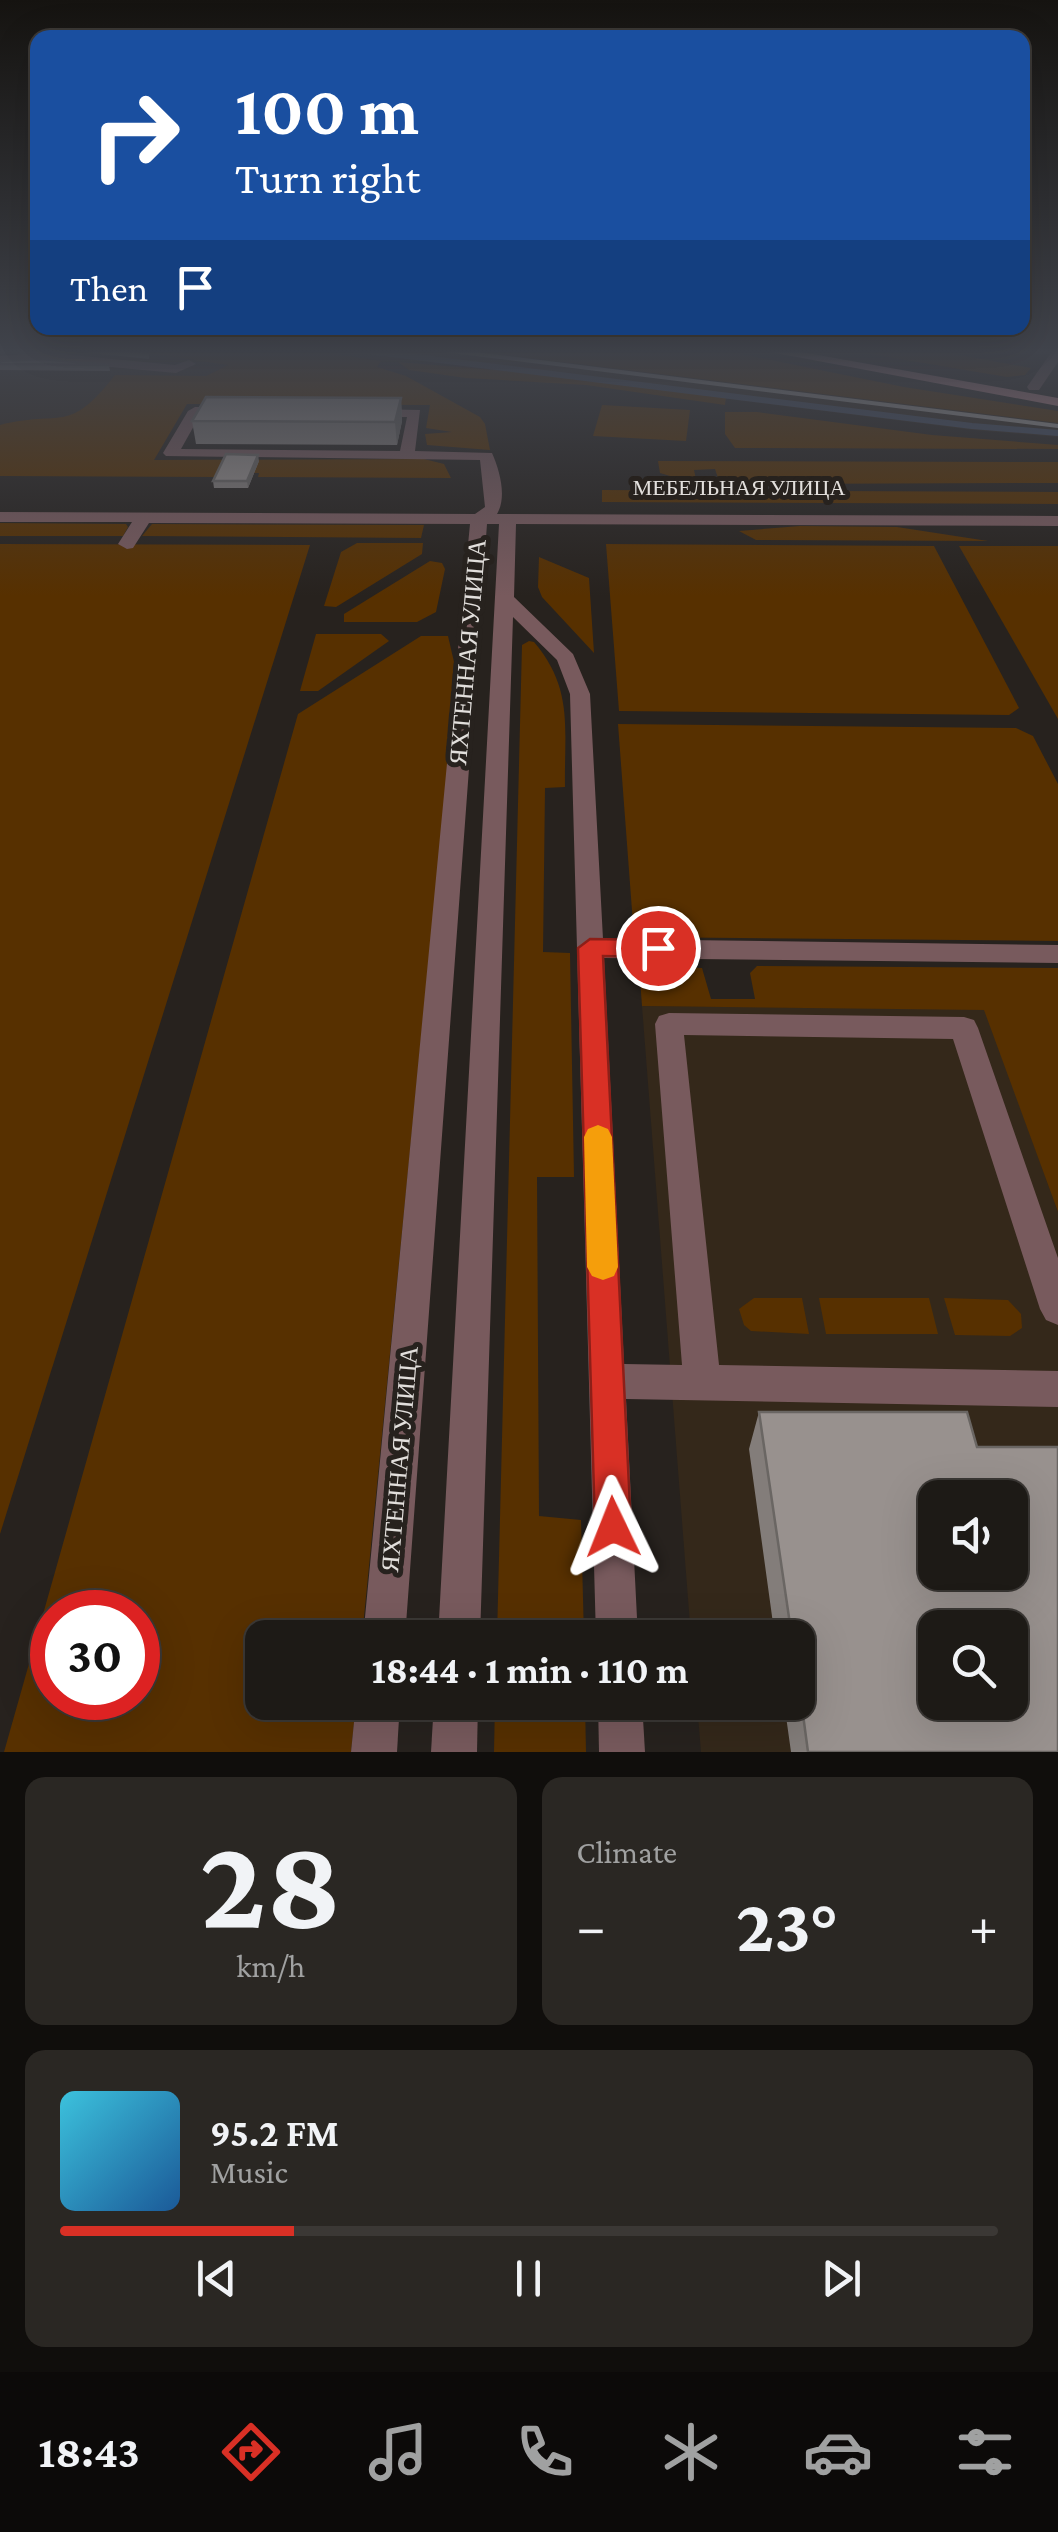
<!DOCTYPE html>
<html lang="en">
<head>
<meta charset="utf-8">
<style>
	:root { --surface:#1d1a16; --page:#2a2723; --text:#f1f3f6; --muted:#a0a1a1; --line:#3b3835; --accent:#d93025 }
	body { margin:0; font-family:"Crimson Pro",serif; background:var(--page); color:var(--text); height:100vh; display:flex; flex-direction:column; font-size:38px; white-space:nowrap }
	* { box-sizing:border-box; margin:0 }
	p { font-size:32px; color:var(--muted) }
	.icon { flex:none; width:55px; height:55px; fill:none; stroke:currentColor; stroke-width:2; stroke-linecap:round; stroke-linejoin:round }
	.map { position:relative; height:1752px; overflow:hidden }
	.drawer { display:flex; flex-direction:column; gap:25px; padding:25px; background:#100e0c; flex:1 }
	.drawer>* { flex:none }
	.banner { position:absolute; left:30px; top:30px; width:1000px; height:305px; border-radius:20px; box-shadow:0 10px 40px #0002,0 0 0 2px var(--line); background:#1a4fa0; color:#fff; overflow:hidden }
	.tools { position:absolute; left:918px; top:1480px; display:grid; gap:20px }
	.tools a { display:grid; place-items:center; width:110px; height:110px; border-radius:20px; background:var(--surface); box-shadow:0 10px 40px #0002,0 0 0 2px var(--line); font-size:50px }
	.speed { position:absolute; left:30px; top:1590px; display:flex; gap:20px; font-size:50px; font-weight:700; text-align:center }
	.speed>* { display:grid; place-content:center; width:130px; height:130px; border-radius:50%; background:var(--surface); box-shadow:0 10px 40px #0002,0 0 0 2px var(--line); line-height:1 }
	.speed .limit { border:15px solid #d22; background:#fff; color:#111 }
	.pin { position:absolute; display:grid; place-items:center; width:85px; height:85px; color:#fff; margin:-42px; border:5px solid #fff; border-radius:50%; box-shadow:0 2px 10px #0007 }
	.me { position:absolute; width:110px; margin:-55px; rotate:358deg; stroke-linejoin:round; filter:drop-shadow(0 0 8px #0008) }
	.turn { display:flex; align-items:center; gap:35px; height:210px; padding:0 40px; font-size:45px }
	.turn .icon { width:130px; height:130px; stroke-width:2.5 }
	.turn b { display:block; font-size:70px; line-height:85px }
	.then { display:flex; align-items:center; height:95px; padding:0 40px; background:#0003; gap:20px; font-size:38px }
	.big { font-size:75px; font-weight:700; line-height:1.1 }
	.drawer .widget { flex:1; display:flex; flex-direction:column; justify-content:center; gap:15px; min-width:0; padding:0 35px; border-radius:20px; background:var(--page) }
	.drawer .dial { align-items:center; gap:0 }
	.dial b { font-size:130px; line-height:1 }
	.song { display:flex; align-items:center; gap:30px }
	.cover { width:120px; height:120px; border-radius:15px; background:linear-gradient(135deg,hsl(190 70% 55%),hsl(210 70% 35%)) }
	.played { height:10px; border-radius:5px; background:linear-gradient(90deg,var(--accent) 25%,var(--line) 25%) }
	.keys { display:flex; justify-content:space-around; direction:ltr }
	.heat { display:flex; justify-content:space-between; align-items:center; font-size:55px; direction:ltr }
	.drawer .tiles { flex:1; display:grid; gap:25px; grid-template-columns:1fr 1fr }
	.widget:last-child { grid-column:span 2 }
	.trip { position:absolute; left:245px; top:1620px; width:570px; height:100px; border-radius:20px; background:var(--surface); box-shadow:0 10px 40px #0002,0 0 0 2px var(--line); font-weight:700; line-height:100px; text-align:center }
	.dock { display:flex; height:160px; justify-content:space-around; align-items:center; background:#0c0a09; color:var(--muted) }
	.dock .icon { width:70px; height:70px }
	.dock .on { color:var(--accent) }
	.dock b { font-size:45px; color:var(--text) }
	.map>svg:first-child { display:block }
	.commercial { fill:#34281a; fill-rule:evenodd }
	.built { fill:#342b22 }
	.green { fill:#573000; fill-rule:evenodd }
	.lines { fill:none; stroke-linecap:round; stroke-linejoin:round }
	.stream { stroke:#444e64; stroke-width:6 }
	.minor { fill:#785a5d; fill-rule:evenodd }
	.major { fill:#cd8f96; fill-rule:evenodd }
	.rail { stroke:#a9a5a2; stroke-width:4 }
	.wall { fill:#837d7a }
	.shaded-wall { fill:#6a6663 }
	.building { fill:#98918e; stroke:#6a6663; stroke-width:2.5; fill-rule:evenodd }
	.route { fill:#d93025; stroke:#8d1f18; stroke-width:2.5 }
	.slow { fill:#f59e0b }
	.labels { text-anchor:middle; stroke-width:10; stroke-linejoin:round; paint-order:stroke }
	.far-street-label { font-size:22px; fill:#e2dfdc; stroke:#27221e }
	.street-label { font-size:25px; fill:#e2dfdc; stroke:#27221e }
</style>
</head>
<body>
<div class="map">
<svg width="1058" height="1752" viewBox="0 0 1058 1752">
	<rect width="100%" height="100%" fill="#27221e"/>
	<path class="commercial" d="M642,1006L985,1009L1058,1212V1752H701L697,1703L798,1702V1638L691,1637ZM935,1498H1010V1572H935ZM935,1628H1010V1702H935Z"/>
	<g class="built">
		<polygon points="0,350 127,350 230,364 206,376 115,376 97,398 72,418 0,425"/>
		<polygon points="309,350 465,350 1058,423 1058,437 973,430 429,361 381,361"/>
	</g>
	<g class="green">
		<path d="M127,350H309L381,361L377,367L406,376L480,417L485,424L490,450L427,445L425,434L452,432L426,428L430,405L187,404L154,460L424,459L444,464L451,478L258,477L259,473H218L216,477L0,476V425C63,409 67,436 115,375L206,376L228,365Z"/>
		<polygon points="465,350 721,350 904,387 1058,411 1058,423"/>
		<polygon points="846,350 932,350 1031,368 1025,375 1007,377"/>
		<polygon points="398,362 543,374 726,397 725,405 586,385 466,378 409,370"/>
		<polygon points="602,405 690,410 686,441 593,436"/>
		<polygon points="725,412 757,412 932,435 1058,445 1058,449 735,448 725,434"/>
		<polygon points="658,461 1058,462 1058,483 720,484 715,469 694,470 697,484 660,473"/>
		<polygon points="602,490 1058,492 1058,504 602,502"/>
		<polygon points="0,523 126,524 128,527 123,536 0,536"/>
		<polygon points="152,524 424,525 421,538 142,536"/>
		<polygon points="800,526 897,527 988,541 756,540 739,531"/>
		<polygon points="357,543 423,543 422,554 336,607 324,606 341,552"/>
		<polygon points="0,544 310,545 0,1534"/>
		<polygon points="606,544 934,546 1019,708 1009,715 619,711"/>
		<polygon points="959,546 1058,546 1058,719"/>
		<polygon points="539,557 589,578 594,653 542,597 538,587"/>
		<polygon points="430,561 442,563 445,569 436,612 417,622 344,622 344,614"/>
		<polygon points="316,634 381,634 389,641 318,691 300,691"/>
		<path d="M421,636H448L457,675L362,1637L262,1638V1702L356,1703L351,1752H4L298,714ZM52,1612H138V1698H52Z"/>
		<path d="M529,641L534,642C574,689 564,729 565,787L545,788L543,952L570,953L574,1177H537L539,1516L581,1520L584,1637H497L522,645Z"/>
		<polygon points="618,724 1016,728 1033,736 1058,784 1058,941 634,937"/>
		<polygon points="639,965 702,968 711,999 755,999 750,973 757,966 1058,968 1058,1212 984,1010 642,1006"/>
		<polygon points="754,1298 802,1298 809,1334 751,1331 744,1325 739,1309"/>
		<polygon points="819,1298 929,1298 938,1334 826,1334"/>
		<polygon points="944,1298 1008,1300 1021,1314 1022,1328 1010,1336 955,1335"/>
		<polygon points="495,1703 585,1703 586,1752 494,1752"/>
	</g>
	<g class="lines">
		<polyline class="stream" points="359,350 972,426 1058,433"/>
		<g class="minor">
			<polygon points="20,350 175,365 189,360 196,364 176,373 44,361 0,364 0,356 26,354"/>
			<polygon points="1053,350 1058,350 1058,362 1039,390 1029,390 1027,387"/>
			<path d="M195,407H231L238,411L231,415H200L181,449L400,451L407,417H371L364,413L371,409L420,410L415,451L492,453C500,471 507,497 497,514L1058,516V526L516,524L514,597L573,654L590,694L603,939L1058,945V963L604,958L624,1364L682,1365L655,1024L659,1016L669,1013L964,1017L974,1020L978,1028L1058,1258V1325L1046,1320L1040,1309L953,1039L684,1035L719,1365L1058,1371V1407L626,1399L638,1638H596L570,694L557,660L513,617L480,1638H438L499,524H487L405,1638H363L470,524L149,523L133,548L127,549L118,544L132,522H0V512L475,514L485,507L480,460L166,456L163,453L188,411Z"/>
			<polygon points="356,1702 400,1702 397,1752 351,1752"/>
			<polygon points="434,1702 478,1702 477,1752 431,1752"/>
			<polygon points="598,1702 642,1702 645,1752 599,1752"/>
		</g>
		<polygon class="major" points="760,350 790,350 1058,398 1058,406"/>
		<polyline class="rail" points="443,350 1058,426"/>
	</g>
	<g class="wall">
		<polygon points="63,350 148,350 149,354 149,359"/>
		<polygon points="0,361 109,365 110,371 0,370"/>
		<polygon points="401,398 402,421 397,445 196,444 192,421"/>
		<polygon points="259,461 248,488 214,488 213,481"/>
		<polygon points="759,1412 1058,1752 791,1752 784,1702 798,1702 798,1638 775,1638 749,1449"/>
	</g>
	<g class="shaded-wall">
		<polygon points="401,398 402,421 397,445 395,422"/>
		<polygon points="258,455 259,461 248,488 247,481"/>
	</g>
	<g class="building">
		<polygon points="121,350 148,350 148,353"/>
		<polygon points="42,359 109,365 0,364 0,361"/>
		<polygon points="206,397 401,398 395,422 192,421"/>
		<polygon points="226,454 258,455 247,481 213,481"/>
		<path d="M759,1412H967L977,1447H1058V1752H808L798,1677V1638H792ZM935,1498H1010V1572H935ZM935,1628H1010V1702H935Z"/>
	</g>
	<linearGradient id="sky" x2="0" y2="1"><stop stop-color="#151310"/><stop offset="0.59" stop-color="#41444c"/><stop offset="1" stop-color="#41444c" stop-opacity="0"/></linearGradient>
	<rect width="1058" height="596" fill="url(#sky)"/>
	<polygon class="route" points="590,939 658,940 670,948 658,957 603,956 631,1527 626,1540 613,1546 600,1540 595,1527 578,948"/>
	<polygon class="slow" points="598,1125 608,1129 612,1137 618,1267 614,1276 603,1280 592,1276 587,1267 584,1137 588,1129"/>
	<g class="labels">
		<g class="far-street-label">
			<text x="739" y="495">МЕБЕЛЬНАЯ УЛИЦА</text>
		</g>
		<g class="street-label">
			<text transform="translate(467 652) rotate(-85)" y="9">ЯХТЕННАЯ УЛИЦА</text>
			<text transform="translate(399 1459) rotate(-85)" y="9">ЯХТЕННАЯ УЛИЦА</text>
		</g>
	</g>
</svg>
<div class="tools">
<a><svg class="icon" aria-label="sound" viewBox="0 0 24 24"><path d="M4 9h4l5-4v14l-5-4H4zM17 9q2 3 0 6"/></svg></a>
<a><svg class="icon" aria-label="search" viewBox="0 0 24 24"><circle cx="10" cy="10" r="6"/><path d="M15 15l6 6"/></svg></a>
</div>
<div class="speed"><div class="limit">30</div></div>
<div class="pin" style="left:658px;top:948px;background:#d93025"><svg class="icon" aria-label="arrive" viewBox="0 0 24 24"><path d="M6 21V4h12l-3 4 3 4H6"/></svg></div>
<svg class="me" style="left:613px;top:1527px" viewBox="-20 -20 40 40"><path d="M0-17L14 15 0 8-14 15z" fill="#d93025" stroke="#fff" stroke-width="4"/></svg>
<div class="trip">18:44 · 1 min · 110 m</div>
<div class="banner">
<div class="turn"><svg class="icon" aria-label="right" viewBox="0 0 24 24"><path d="M7 20v-9h11M14 6l5 5-5 5"/></svg><div><b>100 m</b>Turn right</div></div>
<div class="then">Then<svg class="icon" aria-label="arrive" viewBox="0 0 24 24"><path d="M6 21V4h12l-3 4 3 4H6"/></svg></div>
</div>
</div>
<section class="drawer">
<div class="tiles">
<div class="widget dial"><b>28</b><p>km/h</p></div>
<div class="widget"><p>Climate</p>
<div class="heat"><a>−</a><b class="big">23°</b><a>+</a></div>
</div>
<div class="widget">
<div class="song"><i class="cover"></i><div><b>95.2 FM</b><p>Music</p></div></div>
<div class="played"></div>
<div class="keys"><svg class="icon" aria-label="previous" viewBox="0 0 24 24"><path d="M18 5L8 12l10 7zM5 5v14"/></svg><svg class="icon" aria-label="pause" viewBox="0 0 24 24"><path d="M8 5v14M16 5v14"/></svg><svg class="icon" aria-label="next" viewBox="0 0 24 24"><path d="M6 5l10 7-10 7zM19 5v14"/></svg></div>
</div>
</div>
</section>
<nav class="dock">
<b>18:43</b>
<svg class="icon on" aria-label="directions" viewBox="0 0 24 24"><path d="M12 3l9 9-9 9-9-9zM9 14v-3h6M13 9l2 2-2 2"/></svg>
<svg class="icon" aria-label="music" viewBox="0 0 24 24"><path d="M9 18V5l10-2v13"/><circle cx="6" cy="18" r="3"/><circle cx="16" cy="16" r="3"/></svg>
<svg class="icon" aria-label="phone" viewBox="0 0 24 24"><path d="M5 4h4l2 5-3 2q2 4 5 5l2-3 5 2v4C11 20 4 13 5 4z"/></svg>
<svg class="icon" aria-label="climate" viewBox="0 0 24 24"><path d="M12 3v18M4 7l16 10M4 17L20 7"/></svg>
<svg class="icon" aria-label="car" viewBox="0 0 24 24"><path d="M5 17H2v-5l4-1 3-4h7l3 4 3 1v5h-3M9 17h6M6 11h13"/><circle cx="7" cy="17" r="2"/><circle cx="17" cy="17" r="2"/></svg>
<svg class="icon" aria-label="filters" viewBox="0 0 24 24"><path d="M4 7h16M4 17h16"/><circle cx="9" cy="7" r="2"/><circle cx="15" cy="17" r="2"/></svg>
</nav>
</body>
</html>
